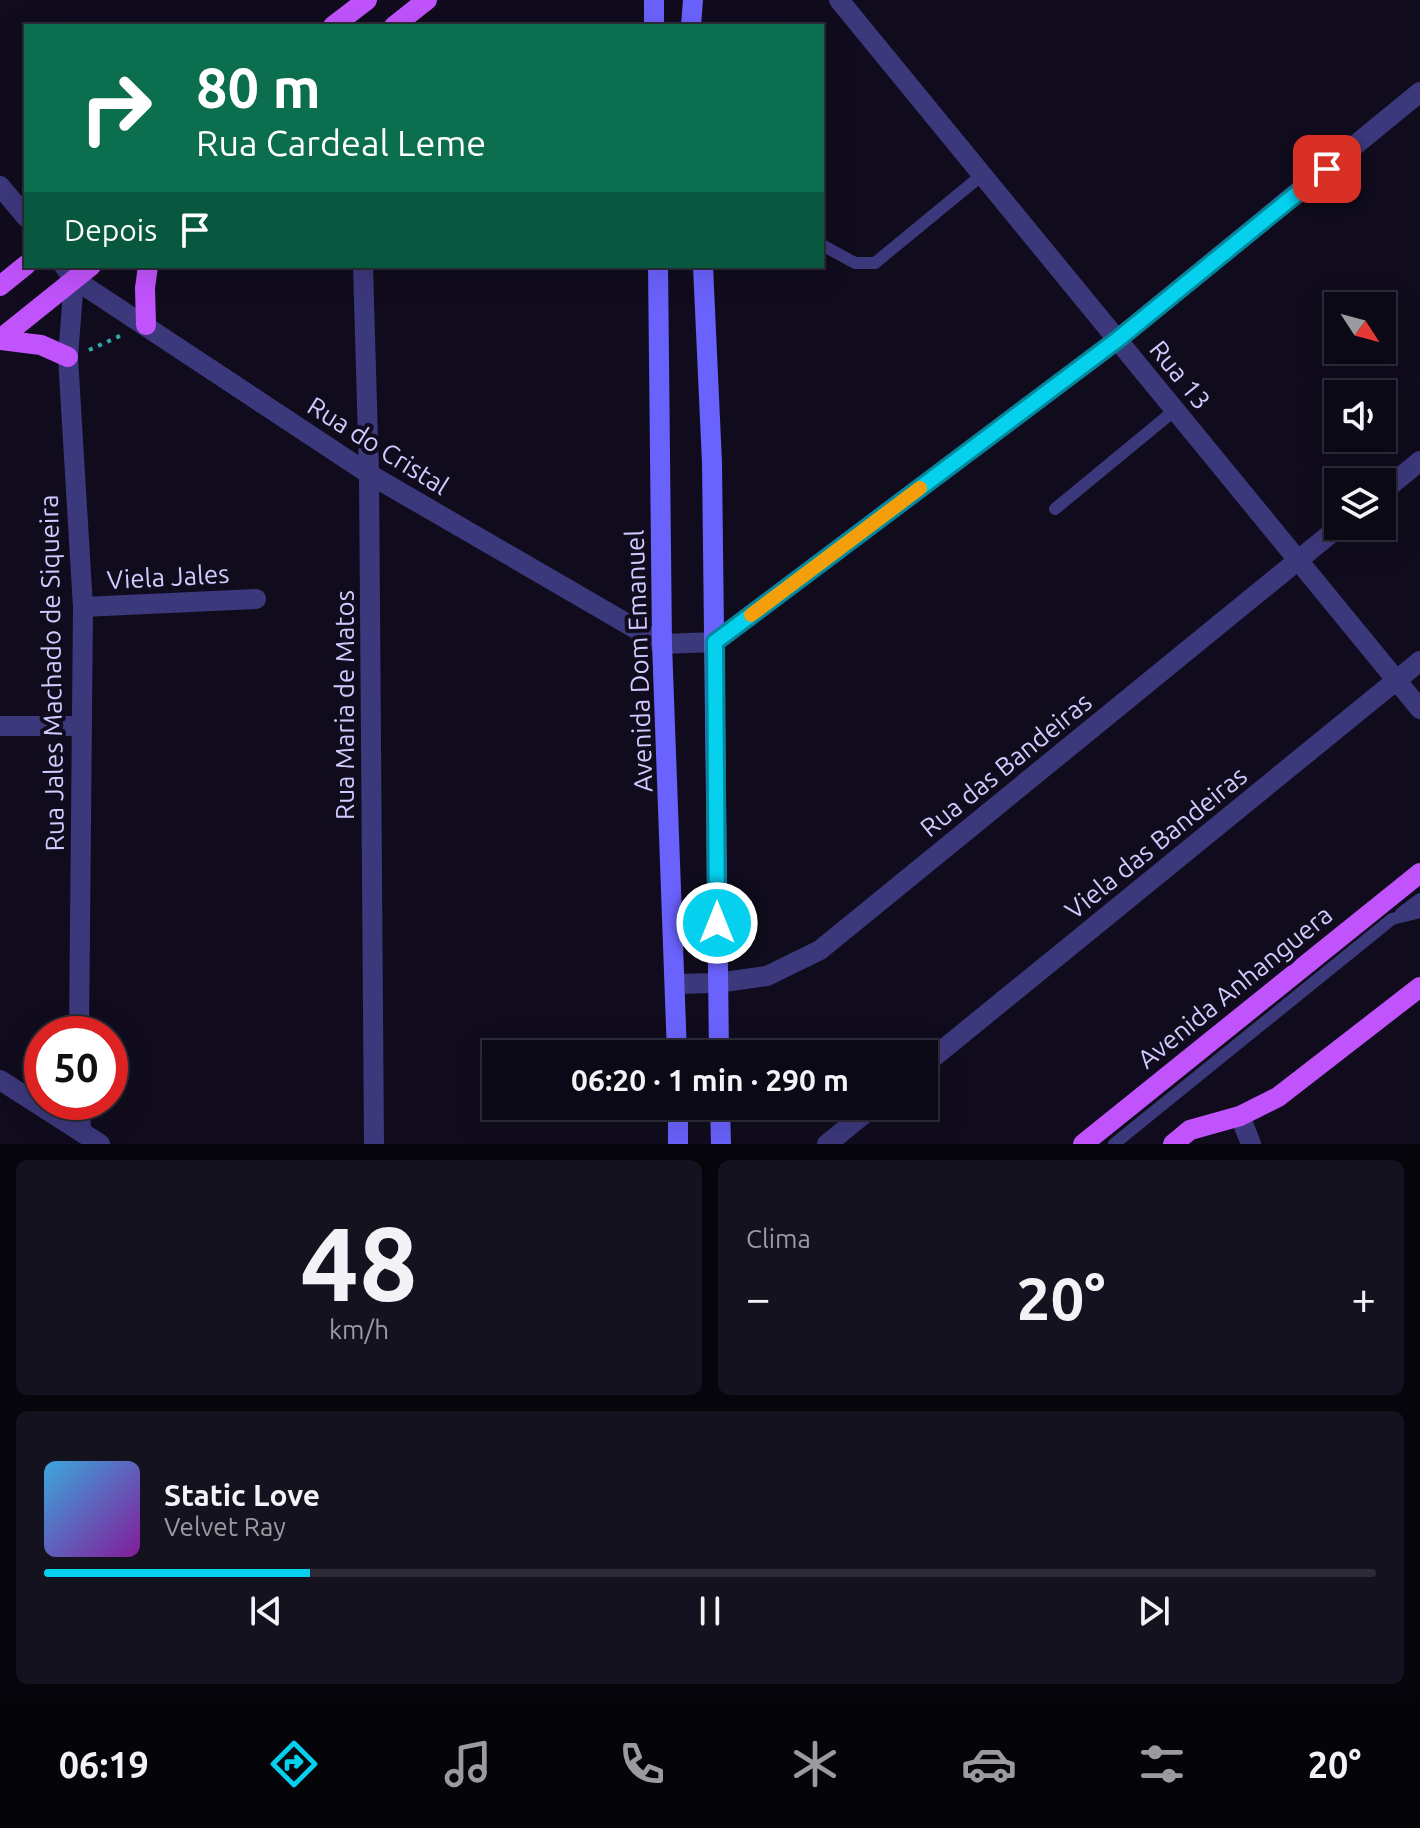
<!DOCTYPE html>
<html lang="pt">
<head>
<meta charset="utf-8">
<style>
	:root { --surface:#0c0916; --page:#15121f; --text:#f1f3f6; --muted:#9a9aa1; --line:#2c2a35; --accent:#05d1ef }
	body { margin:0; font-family:Ubuntu,sans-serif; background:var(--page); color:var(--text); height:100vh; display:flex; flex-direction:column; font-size:30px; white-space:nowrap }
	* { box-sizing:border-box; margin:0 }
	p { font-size:26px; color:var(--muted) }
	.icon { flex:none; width:44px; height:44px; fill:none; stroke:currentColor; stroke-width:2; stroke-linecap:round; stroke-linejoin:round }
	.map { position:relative; height:1144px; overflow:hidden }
	.side { display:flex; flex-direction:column; gap:16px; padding:16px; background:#07050c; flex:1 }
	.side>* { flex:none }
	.hud { position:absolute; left:24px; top:24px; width:800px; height:244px; border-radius:0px; box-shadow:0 8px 32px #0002,0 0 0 2px var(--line); background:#0b6e4f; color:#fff; overflow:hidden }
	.needle { width:52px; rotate:126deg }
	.controls { position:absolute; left:1324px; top:292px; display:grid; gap:16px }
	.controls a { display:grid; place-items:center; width:72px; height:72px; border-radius:0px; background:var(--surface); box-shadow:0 8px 32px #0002,0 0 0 2px var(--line); font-size:40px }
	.speed { position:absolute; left:24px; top:1016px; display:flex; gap:16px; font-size:40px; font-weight:700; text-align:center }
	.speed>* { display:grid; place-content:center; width:104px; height:104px; border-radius:50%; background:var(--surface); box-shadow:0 8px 32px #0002,0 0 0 2px var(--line); line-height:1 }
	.speed .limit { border:12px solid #d22; background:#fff; color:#111 }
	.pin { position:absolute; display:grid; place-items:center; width:68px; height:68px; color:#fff; margin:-34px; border-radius:16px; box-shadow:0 4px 12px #0006 }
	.me { position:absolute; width:88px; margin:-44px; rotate:0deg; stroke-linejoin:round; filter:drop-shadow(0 0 6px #0008) }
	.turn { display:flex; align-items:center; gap:28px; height:168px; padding:0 40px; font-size:36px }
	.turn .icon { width:104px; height:104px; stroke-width:2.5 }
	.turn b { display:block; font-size:56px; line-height:68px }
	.then { display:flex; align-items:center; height:76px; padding:0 40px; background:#0003; gap:16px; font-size:30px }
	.big { font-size:60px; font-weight:700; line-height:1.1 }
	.side .card { flex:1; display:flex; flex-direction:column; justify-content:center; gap:12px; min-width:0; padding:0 28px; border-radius:12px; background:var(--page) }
	.side .dial { align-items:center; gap:0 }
	.dial b { font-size:104px; line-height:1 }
	.song { display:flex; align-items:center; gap:24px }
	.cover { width:96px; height:96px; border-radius:12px; background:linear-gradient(135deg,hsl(200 70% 55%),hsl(290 70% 35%)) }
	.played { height:8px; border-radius:4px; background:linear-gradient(90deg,var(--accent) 20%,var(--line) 20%) }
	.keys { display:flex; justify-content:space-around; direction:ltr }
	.heat { display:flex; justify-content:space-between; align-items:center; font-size:44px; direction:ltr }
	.side .tiles { flex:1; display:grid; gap:16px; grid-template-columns:1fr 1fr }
	.card:last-child { grid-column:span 2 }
	.trip { position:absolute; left:482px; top:1040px; width:456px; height:80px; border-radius:0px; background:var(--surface); box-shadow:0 8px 32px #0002,0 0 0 2px var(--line); font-weight:700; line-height:80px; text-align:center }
	.tab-bar { display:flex; height:128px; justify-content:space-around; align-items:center; background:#050409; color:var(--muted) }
	.tab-bar .icon { width:56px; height:56px }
	.tab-bar .current { color:var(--accent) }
	.tab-bar b { font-size:36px; color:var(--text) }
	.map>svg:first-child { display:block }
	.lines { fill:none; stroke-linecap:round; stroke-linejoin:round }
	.path { stroke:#2faca8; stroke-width:4; stroke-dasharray:4 6; stroke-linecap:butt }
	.service { stroke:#3c387c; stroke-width:12 }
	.minor { stroke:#3c387c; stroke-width:20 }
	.tertiary { stroke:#3c387c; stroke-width:20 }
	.secondary { stroke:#6a62fc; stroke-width:20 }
	.primary { stroke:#c153fc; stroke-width:20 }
	.route-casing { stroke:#03889b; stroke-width:20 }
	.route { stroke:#05d1ef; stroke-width:14 }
	.slow { stroke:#f59e0b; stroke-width:14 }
	.labels { text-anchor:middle; stroke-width:8; stroke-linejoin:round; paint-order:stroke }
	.street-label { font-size:26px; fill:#d1cafe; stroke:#100c1d }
</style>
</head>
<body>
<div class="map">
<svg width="1420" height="1144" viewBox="0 0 1420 1144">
	<rect width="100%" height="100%" fill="#100c1d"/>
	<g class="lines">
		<polyline class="path" points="89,350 122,335"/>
		<g class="service">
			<polyline points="822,245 855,263 875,263 982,175"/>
			<polyline points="1055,509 1175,410"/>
			<polyline points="1401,913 1420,899"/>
			<polyline points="1114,1144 1392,919 1420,912"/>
		</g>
		<g class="minor">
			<polyline points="0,186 26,217"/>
			<polyline points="64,266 74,279 68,357 83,607 79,1034"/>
			<polyline points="363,266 369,474 374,1144"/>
			<polyline points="74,279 369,474 662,644"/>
			<polyline points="1382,492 1420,461"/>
			<polyline points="83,607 256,599"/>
			<polyline points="0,726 82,726"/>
			<polyline points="676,984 717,983 767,976 820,950 1340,526"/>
			<polyline points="924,1065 1420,661"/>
			<polyline points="0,1080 100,1144"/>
			<polyline points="80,1102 81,1131"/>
			<polyline points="1240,1116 1251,1144"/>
			<polyline points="827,1144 874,1106"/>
		</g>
		<g class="tertiary">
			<polyline points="839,0 1420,709"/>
			<polyline points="662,644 715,642 1117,340 1420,92"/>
		</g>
		<g class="secondary">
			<polyline points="654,0 654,26"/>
			<polyline points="691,26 693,0"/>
			<polyline points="658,266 662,644 677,1054"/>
			<polyline points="703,266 712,463 719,1054"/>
			<polyline points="678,1106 678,1144"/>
			<polyline points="720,1106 721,1144"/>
		</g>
		<g class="primary">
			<polyline points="333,26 367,0"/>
			<polyline points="394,26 427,0"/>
			<polyline points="0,286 26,265"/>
			<polyline points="146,325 145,288 148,266"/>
			<polyline points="0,339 91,266"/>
			<polyline points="0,340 41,345 68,357"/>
			<polyline points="1083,1144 1420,873"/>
			<polyline points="1173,1144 1190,1130 1240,1116 1278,1097 1420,987"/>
		</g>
	</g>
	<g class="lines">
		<defs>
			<polyline id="route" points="717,923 715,642 1117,340 1327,169"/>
		</defs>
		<use href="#route" class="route-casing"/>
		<use href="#route" class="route"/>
		<polyline class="slow" points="751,615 920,488"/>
	</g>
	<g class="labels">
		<g class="street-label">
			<text transform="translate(1180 375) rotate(51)" y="9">Rua 13</text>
			<text transform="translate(378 446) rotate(32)" y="9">Rua do Cristal</text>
			<text transform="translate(168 577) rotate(-3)" y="9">Viela Jales</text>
			<text transform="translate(639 661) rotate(-92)" y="9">Avenida Dom Emanuel</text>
			<text transform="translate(52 673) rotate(-91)" y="9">Rua Jales Machado de Siqueira</text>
			<text transform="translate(345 705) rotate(-90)" y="9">Rua Maria de Matos</text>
			<text transform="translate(1006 765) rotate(-39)" y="9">Rua das Bandeiras</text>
			<text transform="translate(1156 843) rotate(-39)" y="9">Viela das Bandeiras</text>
			<text transform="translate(1235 987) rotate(-39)" y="9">Avenida Anhanguera</text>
		</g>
	</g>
</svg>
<div class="controls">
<a><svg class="needle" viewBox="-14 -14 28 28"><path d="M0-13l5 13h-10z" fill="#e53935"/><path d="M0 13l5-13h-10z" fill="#9a9aa1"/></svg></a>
<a><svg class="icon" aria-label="sound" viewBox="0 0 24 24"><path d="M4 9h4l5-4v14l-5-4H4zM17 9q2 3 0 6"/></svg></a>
<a><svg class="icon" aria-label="layers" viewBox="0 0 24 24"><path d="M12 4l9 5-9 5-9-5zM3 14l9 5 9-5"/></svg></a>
</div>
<div class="speed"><div class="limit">50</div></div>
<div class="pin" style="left:1327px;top:169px;background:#d93025"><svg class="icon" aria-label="arrive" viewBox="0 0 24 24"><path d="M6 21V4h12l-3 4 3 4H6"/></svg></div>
<svg class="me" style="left:717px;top:923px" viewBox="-20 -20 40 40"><circle r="17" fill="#05d1ef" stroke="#fff" stroke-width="3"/><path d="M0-11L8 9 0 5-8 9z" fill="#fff"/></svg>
<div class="trip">06:20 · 1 min · 290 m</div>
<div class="hud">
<div class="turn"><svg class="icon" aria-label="right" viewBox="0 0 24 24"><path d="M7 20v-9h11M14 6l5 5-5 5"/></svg><div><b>80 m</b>Rua Cardeal Leme</div></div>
<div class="then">Depois<svg class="icon" aria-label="arrive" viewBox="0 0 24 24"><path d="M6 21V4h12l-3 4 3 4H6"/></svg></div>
</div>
</div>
<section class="side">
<div class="tiles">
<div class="card dial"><b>48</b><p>km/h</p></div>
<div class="card"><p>Clima</p>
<div class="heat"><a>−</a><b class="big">20°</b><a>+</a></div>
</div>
<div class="card">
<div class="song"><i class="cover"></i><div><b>Static Love</b><p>Velvet Ray</p></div></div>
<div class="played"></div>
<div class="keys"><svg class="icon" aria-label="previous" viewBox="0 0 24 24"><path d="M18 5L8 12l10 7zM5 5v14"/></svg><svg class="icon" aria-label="pause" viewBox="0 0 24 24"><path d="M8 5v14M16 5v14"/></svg><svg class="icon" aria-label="next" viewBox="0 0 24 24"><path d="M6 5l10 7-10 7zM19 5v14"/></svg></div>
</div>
</div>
</section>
<nav class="tab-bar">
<b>06:19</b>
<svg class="icon current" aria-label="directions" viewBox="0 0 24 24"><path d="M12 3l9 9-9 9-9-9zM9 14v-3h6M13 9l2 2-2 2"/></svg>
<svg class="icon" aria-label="music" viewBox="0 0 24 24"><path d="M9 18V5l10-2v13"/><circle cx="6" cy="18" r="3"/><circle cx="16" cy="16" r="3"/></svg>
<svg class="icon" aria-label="phone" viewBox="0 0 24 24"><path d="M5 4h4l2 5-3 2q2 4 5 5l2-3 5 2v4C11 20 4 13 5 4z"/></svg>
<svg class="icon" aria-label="climate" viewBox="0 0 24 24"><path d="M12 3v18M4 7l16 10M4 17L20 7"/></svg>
<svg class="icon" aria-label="car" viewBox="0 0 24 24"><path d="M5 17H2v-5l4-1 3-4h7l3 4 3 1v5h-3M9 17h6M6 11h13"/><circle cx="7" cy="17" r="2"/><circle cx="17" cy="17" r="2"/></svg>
<svg class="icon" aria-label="filters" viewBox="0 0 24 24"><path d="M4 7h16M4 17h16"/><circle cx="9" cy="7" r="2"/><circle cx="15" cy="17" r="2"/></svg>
<b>20°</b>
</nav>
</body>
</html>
